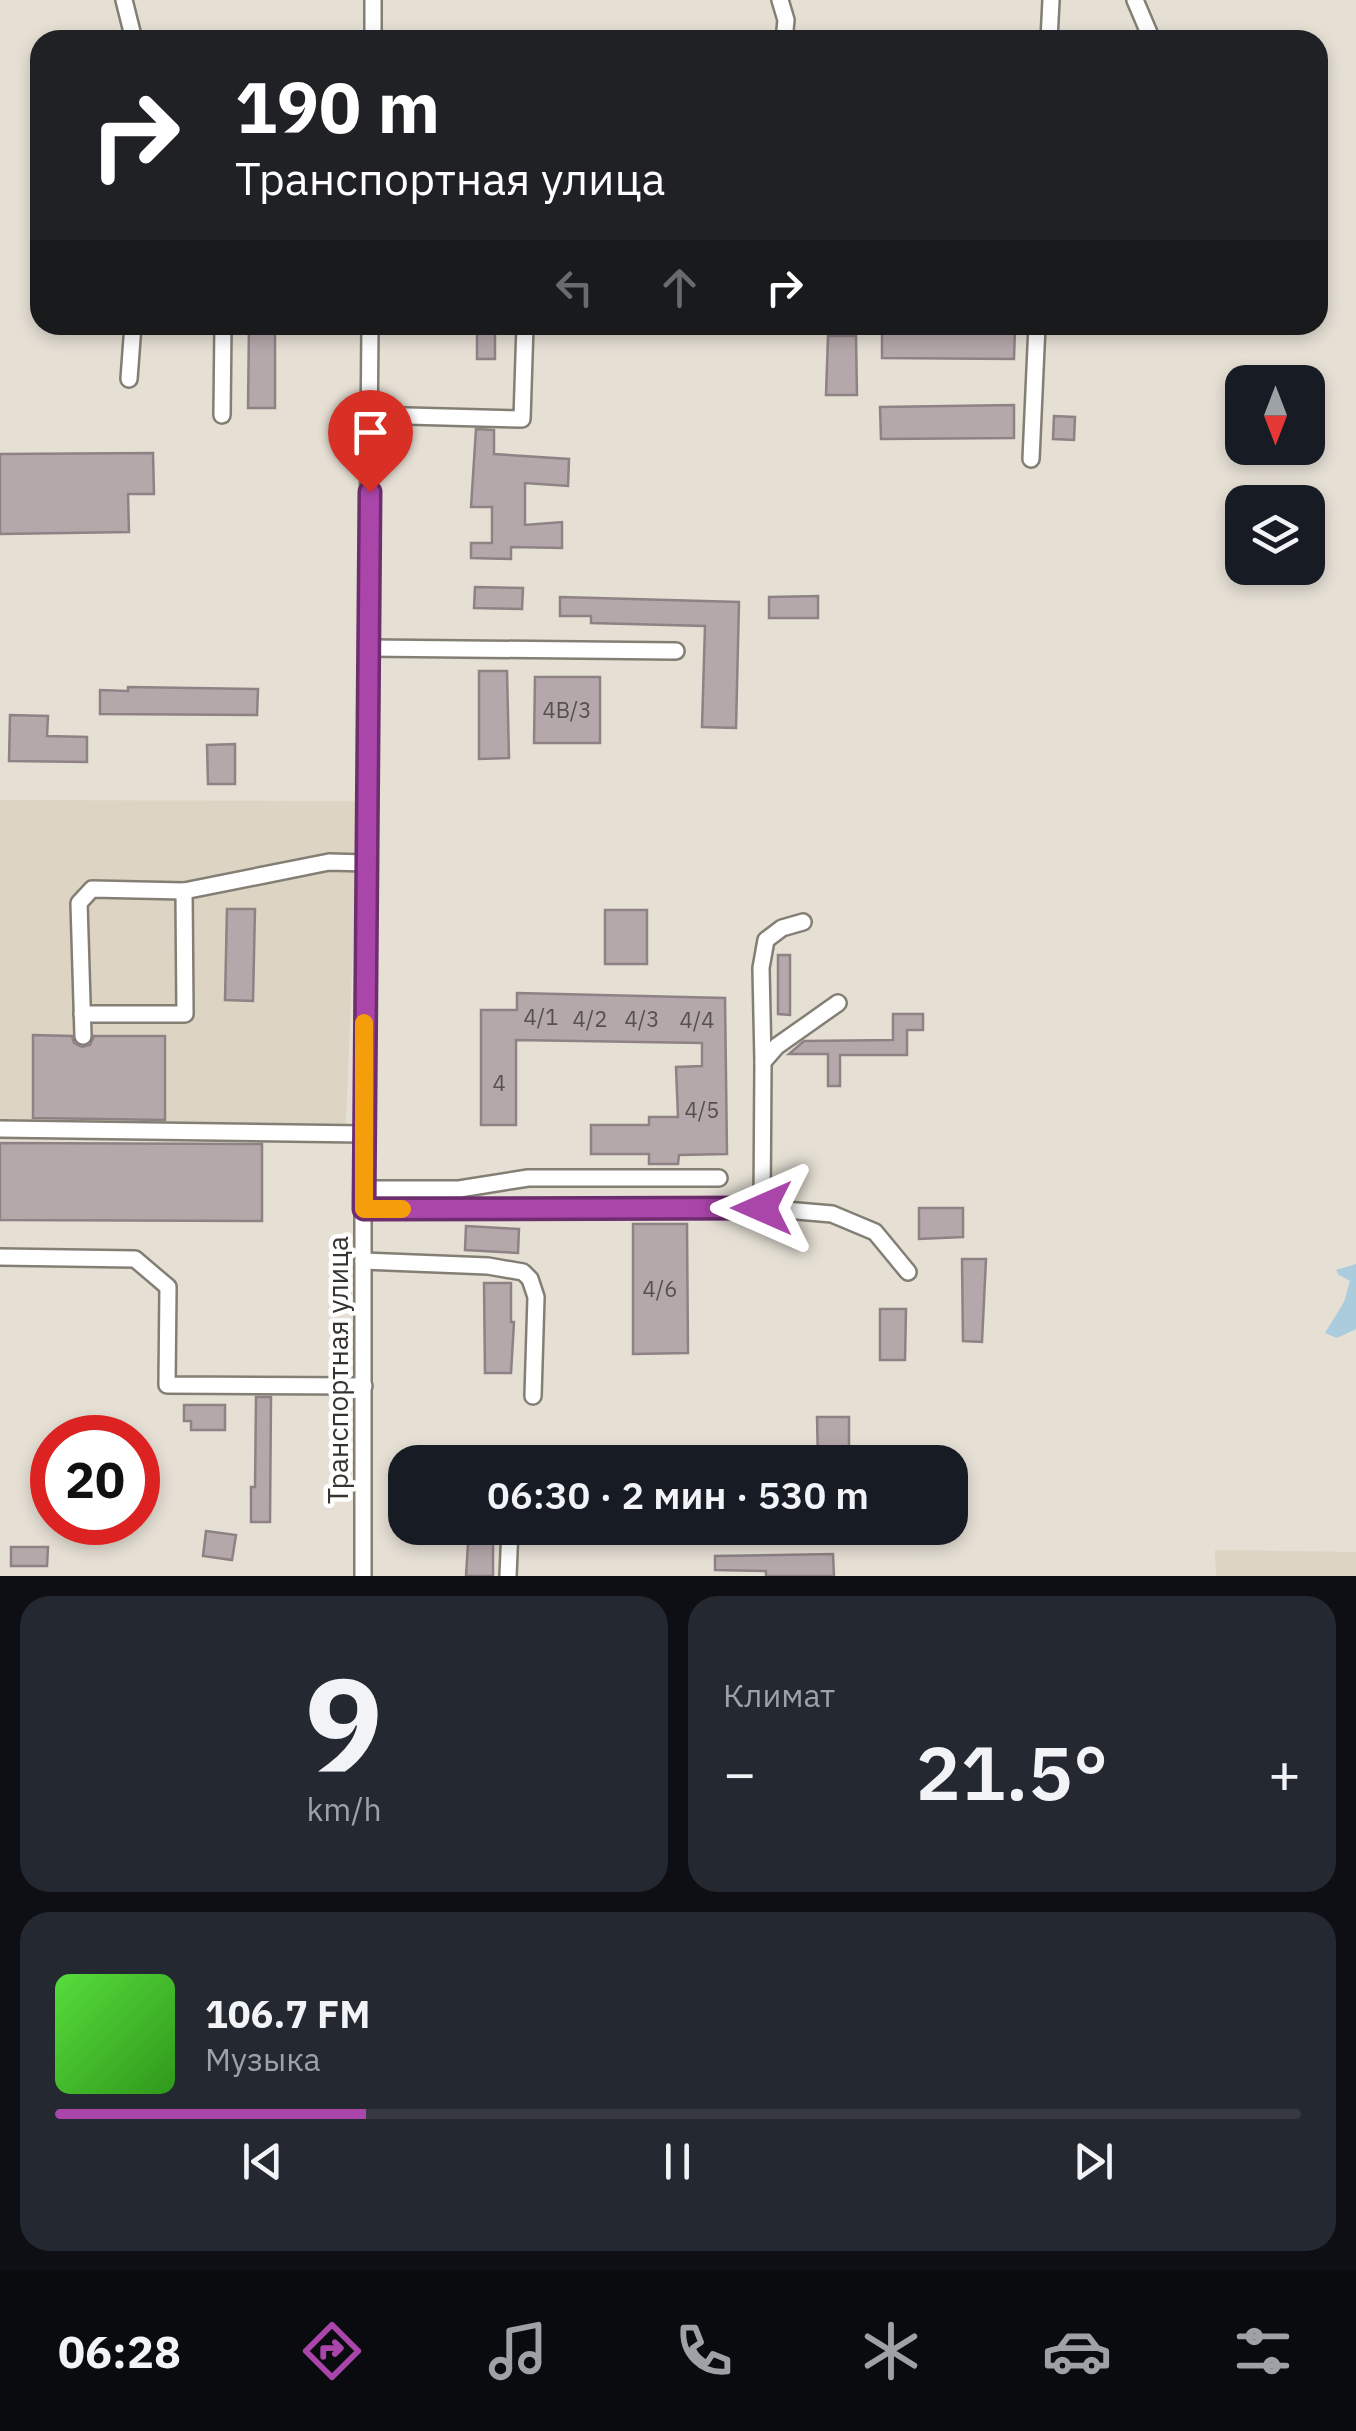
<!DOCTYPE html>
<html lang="ru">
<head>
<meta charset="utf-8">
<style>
	:root { --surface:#171b24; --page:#242831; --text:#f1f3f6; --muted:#9ea1a6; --line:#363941; --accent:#aa45aa }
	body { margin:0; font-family:"IBM Plex Sans",sans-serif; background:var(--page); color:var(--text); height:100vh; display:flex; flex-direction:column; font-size:38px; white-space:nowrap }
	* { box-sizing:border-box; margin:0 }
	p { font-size:32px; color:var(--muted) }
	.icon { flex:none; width:55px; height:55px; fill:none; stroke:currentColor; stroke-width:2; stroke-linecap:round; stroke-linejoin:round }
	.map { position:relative; height:1576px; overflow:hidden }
	.panel { display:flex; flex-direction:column; gap:20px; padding:20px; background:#0d0f14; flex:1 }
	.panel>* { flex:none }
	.banner { position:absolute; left:30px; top:30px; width:1298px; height:305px; border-radius:30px; box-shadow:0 5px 15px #0003; background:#202124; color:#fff; overflow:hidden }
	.needle { width:65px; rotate:180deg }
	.buttons { position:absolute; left:1225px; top:365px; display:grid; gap:20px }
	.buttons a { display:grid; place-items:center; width:100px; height:100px; border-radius:20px; background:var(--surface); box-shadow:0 5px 15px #0003; font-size:50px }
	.speed { position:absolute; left:30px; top:1415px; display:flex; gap:20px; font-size:50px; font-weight:700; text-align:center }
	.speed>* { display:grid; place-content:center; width:130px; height:130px; border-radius:50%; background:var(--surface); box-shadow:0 5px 15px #0003; line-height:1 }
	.speed .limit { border:15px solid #d22; background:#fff; color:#111 }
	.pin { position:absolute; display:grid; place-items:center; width:85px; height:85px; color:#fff; margin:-102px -42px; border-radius:50% 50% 50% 0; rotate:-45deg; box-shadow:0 0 10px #0007 }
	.pin .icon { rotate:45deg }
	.me { position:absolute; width:110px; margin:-55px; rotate:270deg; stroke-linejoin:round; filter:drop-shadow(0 0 8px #0008) }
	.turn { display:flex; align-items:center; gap:35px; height:210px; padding:0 40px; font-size:45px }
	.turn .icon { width:130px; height:130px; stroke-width:2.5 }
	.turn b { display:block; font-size:70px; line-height:85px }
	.lanes { display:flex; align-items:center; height:95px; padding:0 40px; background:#0003; justify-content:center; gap:50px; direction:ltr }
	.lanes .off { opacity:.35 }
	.big { font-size:75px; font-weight:600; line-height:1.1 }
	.panel .widget { flex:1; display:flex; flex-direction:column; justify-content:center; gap:15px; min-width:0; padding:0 35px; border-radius:30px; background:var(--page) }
	.panel .dial { align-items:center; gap:0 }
	.dial b { font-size:130px; line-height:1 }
	.song { display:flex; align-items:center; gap:30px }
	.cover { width:120px; height:120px; border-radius:15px; background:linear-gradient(135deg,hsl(110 70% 55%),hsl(110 70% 35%)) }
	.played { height:10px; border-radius:5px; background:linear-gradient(90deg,var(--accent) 25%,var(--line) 25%) }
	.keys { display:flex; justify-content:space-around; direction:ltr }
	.heat { display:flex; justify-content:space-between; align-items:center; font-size:55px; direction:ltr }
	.panel .tiles { flex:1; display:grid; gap:20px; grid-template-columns:1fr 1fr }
	.widget:last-child { grid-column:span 2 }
	.trip { position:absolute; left:388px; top:1445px; width:580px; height:100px; border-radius:30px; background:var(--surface); box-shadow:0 5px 15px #0003; font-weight:600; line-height:100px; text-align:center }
	.dock { display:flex; height:160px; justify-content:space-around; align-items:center; background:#090b0e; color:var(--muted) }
	.dock .icon { width:70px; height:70px }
	.dock .current { color:var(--accent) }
	.dock b { font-size:45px; color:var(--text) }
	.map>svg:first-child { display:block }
	.built { fill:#ded4c3 }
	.water { fill:#abccdd }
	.building { fill:#b5a8ab; stroke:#8e8285; stroke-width:2.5 }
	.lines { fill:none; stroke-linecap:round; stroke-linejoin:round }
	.minor-casing { stroke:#847f75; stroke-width:20 }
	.minor { stroke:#fff; stroke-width:15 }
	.route-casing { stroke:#6e2d6e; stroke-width:25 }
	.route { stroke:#aa45aa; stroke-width:18 }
	.slow { stroke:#f59e0b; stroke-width:18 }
	.labels { text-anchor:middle; stroke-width:9; stroke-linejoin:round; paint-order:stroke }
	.number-label { font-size:22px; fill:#56514f }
	.street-label { font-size:28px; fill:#373430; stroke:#fff }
</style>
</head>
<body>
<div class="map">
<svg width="1356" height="1576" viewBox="0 0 1356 1576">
	<rect width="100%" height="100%" fill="#e5dfd4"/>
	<g class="built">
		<polygon points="0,800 359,801 345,1143 0,1140"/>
		<polygon points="1215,1550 1356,1552 1356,1576 1216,1576"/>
	</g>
	<polygon class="water" points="1356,1264 1356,1329 1337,1338 1325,1333 1344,1302 1350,1281 1339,1275 1336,1270"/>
	<g class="building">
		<polygon points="249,325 275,325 275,408 248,408"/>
		<rect x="477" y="325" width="18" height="34"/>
		<polygon points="882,327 1015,328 1014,359 882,358"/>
		<polygon points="828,336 856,336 857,395 826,395"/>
		<polygon points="1014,405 1014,438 881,439 880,407"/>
		<polygon points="1054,416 1075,417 1074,440 1053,439"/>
		<polygon points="476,429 494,430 494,454 569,459 568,486 525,483 525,525 562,522 562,548 511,547 511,559 471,558 471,543 492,543 492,507 471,507"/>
		<polygon points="153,453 154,494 128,494 129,532 0,534 0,454"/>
		<polygon points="475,587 523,588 522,609 474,608"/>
		<polygon points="818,596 818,618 769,618 769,597"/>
		<polygon points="560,597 739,602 736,728 702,727 705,626 591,623 591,616 560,616"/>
		<polygon points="479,671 507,671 509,758 479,759"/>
		<polygon points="535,677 600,677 600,743 534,743"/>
		<polygon points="128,687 258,689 257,715 100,714 100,690 128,691"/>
		<polygon points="10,715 48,716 47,736 87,737 87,762 9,761"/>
		<polygon points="235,744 235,784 208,784 207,745"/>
		<polygon points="227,909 255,909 253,1001 225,1000"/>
		<rect x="605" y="910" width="42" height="54"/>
		<polygon points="778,955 790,955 790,1015 778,1014"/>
		<polygon points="517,993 725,998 727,1154 679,1155 678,1164 649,1164 649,1154 591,1154 591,1125 649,1125 649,1117 678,1117 676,1067 702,1066 702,1043 516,1040 516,1125 481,1125 481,1010 517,1010"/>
		<polygon points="893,1014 923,1014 923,1030 907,1030 907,1055 840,1055 840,1086 828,1086 828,1054 789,1054 804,1041 893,1040"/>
		<polygon points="33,1035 72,1036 74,1043 82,1047 90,1045 94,1036 165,1036 165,1120 33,1118"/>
		<polygon points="0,1143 262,1144 262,1221 0,1220"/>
		<polygon points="919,1208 963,1208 963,1237 919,1239"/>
		<polygon points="633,1224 687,1224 688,1353 633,1354"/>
		<polygon points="466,1226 519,1229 518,1253 465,1250"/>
		<polygon points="962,1259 986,1259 982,1342 963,1341"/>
		<polygon points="484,1283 511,1283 511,1322 514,1322 511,1373 485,1373"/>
		<polygon points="880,1309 906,1309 905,1360 880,1360"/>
		<polygon points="256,1397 271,1397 270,1522 251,1522 251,1487 255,1487"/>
		<polygon points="184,1405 225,1405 225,1430 191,1430 191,1421 184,1421"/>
		<polygon points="817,1417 849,1417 849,1460 818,1461"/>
		<polygon points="469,1528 493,1528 493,1576 466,1576"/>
		<polygon points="206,1531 236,1535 232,1560 203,1556"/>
		<polygon points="11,1547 48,1547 47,1566 11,1566"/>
		<polygon points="833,1554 834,1576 766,1576 766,1571 715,1570 715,1556"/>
	</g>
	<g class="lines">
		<defs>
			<g id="minor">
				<polyline points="124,0 134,40"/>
				<polyline points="780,0 786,20 784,40"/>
				<polyline points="1135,0 1152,40"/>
				<polyline points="373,40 373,0"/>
				<polyline points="1049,40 1051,0"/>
				<polyline points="129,379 133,325"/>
				<polyline points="222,415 223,325"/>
				<polyline points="370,415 522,419 525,325"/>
				<polyline points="1031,459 1037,325"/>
				<polyline points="369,648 676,651"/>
				<polyline points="82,1014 185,1014 184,891"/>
				<polyline points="83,1036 79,903 92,889 184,891 329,862 366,863"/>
				<polyline points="763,1062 761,968 766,940 782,928 803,922"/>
				<polyline points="0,1129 363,1134"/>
				<polyline points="364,1189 459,1189 528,1178 719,1178"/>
				<polyline points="762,1208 763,1062 777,1046 838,1003"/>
				<polyline points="364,1209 762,1208 832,1214 875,1232 908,1272"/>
				<polyline points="0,1257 135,1259 168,1287 167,1385 364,1386"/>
				<polyline points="363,1261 488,1266 523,1272 530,1279 536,1297 533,1396"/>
				<polyline points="363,1576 363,1134 370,325"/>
				<polyline points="508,1576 510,1528"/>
			</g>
		</defs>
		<use href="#minor" class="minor-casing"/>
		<use href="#minor" class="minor"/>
	</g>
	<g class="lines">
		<defs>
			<polyline id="route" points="370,492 364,1209 762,1208"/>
		</defs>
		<use href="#route" class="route-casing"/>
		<use href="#route" class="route"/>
		<polyline class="slow" points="364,1023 364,1209 402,1209"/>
	</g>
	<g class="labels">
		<g class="number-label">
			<text x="567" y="718">4В/3</text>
			<text x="541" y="1025">4/1</text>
			<text x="590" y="1027">4/2</text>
			<text x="642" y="1027">4/3</text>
			<text x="697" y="1028">4/4</text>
			<text x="499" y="1091">4</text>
			<text x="702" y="1118">4/5</text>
			<text x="660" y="1297">4/6</text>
		</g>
		<g class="street-label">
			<text transform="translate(338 1370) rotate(-90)" y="10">Транспортная улица</text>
		</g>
	</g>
</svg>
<div class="buttons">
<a><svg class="needle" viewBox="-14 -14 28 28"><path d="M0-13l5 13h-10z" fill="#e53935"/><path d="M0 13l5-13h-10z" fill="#9ea1a6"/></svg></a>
<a><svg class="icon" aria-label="layers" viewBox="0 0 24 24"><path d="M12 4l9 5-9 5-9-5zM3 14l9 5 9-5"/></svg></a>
</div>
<div class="speed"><div class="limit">20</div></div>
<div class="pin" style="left:370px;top:492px;background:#d93025"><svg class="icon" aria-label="arrive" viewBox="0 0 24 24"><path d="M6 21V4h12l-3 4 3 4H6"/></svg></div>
<svg class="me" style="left:762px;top:1208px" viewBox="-20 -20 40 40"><path d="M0-17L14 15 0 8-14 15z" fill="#aa45aa" stroke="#fff" stroke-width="4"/></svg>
<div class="trip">06:30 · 2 мин · 530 m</div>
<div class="banner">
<div class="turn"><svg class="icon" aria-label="right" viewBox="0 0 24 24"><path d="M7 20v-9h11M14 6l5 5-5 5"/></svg><div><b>190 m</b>Транспортная улица</div></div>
<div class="lanes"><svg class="icon off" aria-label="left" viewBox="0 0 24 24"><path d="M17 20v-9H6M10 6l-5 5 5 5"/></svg><svg class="icon off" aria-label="ahead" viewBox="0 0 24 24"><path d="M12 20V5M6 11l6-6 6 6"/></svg><svg class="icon" aria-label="right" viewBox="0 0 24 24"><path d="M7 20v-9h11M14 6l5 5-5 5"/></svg></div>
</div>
</div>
<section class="panel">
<div class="tiles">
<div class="widget dial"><b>9</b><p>km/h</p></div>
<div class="widget"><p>Климат</p>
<div class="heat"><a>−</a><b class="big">21.5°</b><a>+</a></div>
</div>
<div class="widget">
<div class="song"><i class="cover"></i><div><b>106.7 FM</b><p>Музыка</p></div></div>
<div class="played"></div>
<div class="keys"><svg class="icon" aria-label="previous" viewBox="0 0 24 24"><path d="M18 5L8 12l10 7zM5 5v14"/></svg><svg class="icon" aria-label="pause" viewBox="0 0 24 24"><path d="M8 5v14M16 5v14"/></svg><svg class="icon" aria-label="next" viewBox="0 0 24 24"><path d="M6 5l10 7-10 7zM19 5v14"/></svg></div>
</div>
</div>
</section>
<nav class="dock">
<b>06:28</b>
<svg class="icon current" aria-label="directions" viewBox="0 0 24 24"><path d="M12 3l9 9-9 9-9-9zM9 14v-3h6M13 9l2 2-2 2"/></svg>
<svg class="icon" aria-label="music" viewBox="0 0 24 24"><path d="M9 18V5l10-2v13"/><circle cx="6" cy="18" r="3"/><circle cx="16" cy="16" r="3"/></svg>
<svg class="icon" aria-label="phone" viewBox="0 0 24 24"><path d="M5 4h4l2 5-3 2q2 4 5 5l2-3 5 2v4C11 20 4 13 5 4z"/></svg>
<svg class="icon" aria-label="climate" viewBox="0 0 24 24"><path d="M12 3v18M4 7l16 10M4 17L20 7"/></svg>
<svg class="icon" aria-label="car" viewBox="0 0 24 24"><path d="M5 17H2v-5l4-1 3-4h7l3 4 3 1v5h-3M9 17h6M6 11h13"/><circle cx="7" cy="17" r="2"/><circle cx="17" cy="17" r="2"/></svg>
<svg class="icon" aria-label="filters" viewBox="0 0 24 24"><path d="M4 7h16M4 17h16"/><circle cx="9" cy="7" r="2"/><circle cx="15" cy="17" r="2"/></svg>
</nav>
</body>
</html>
